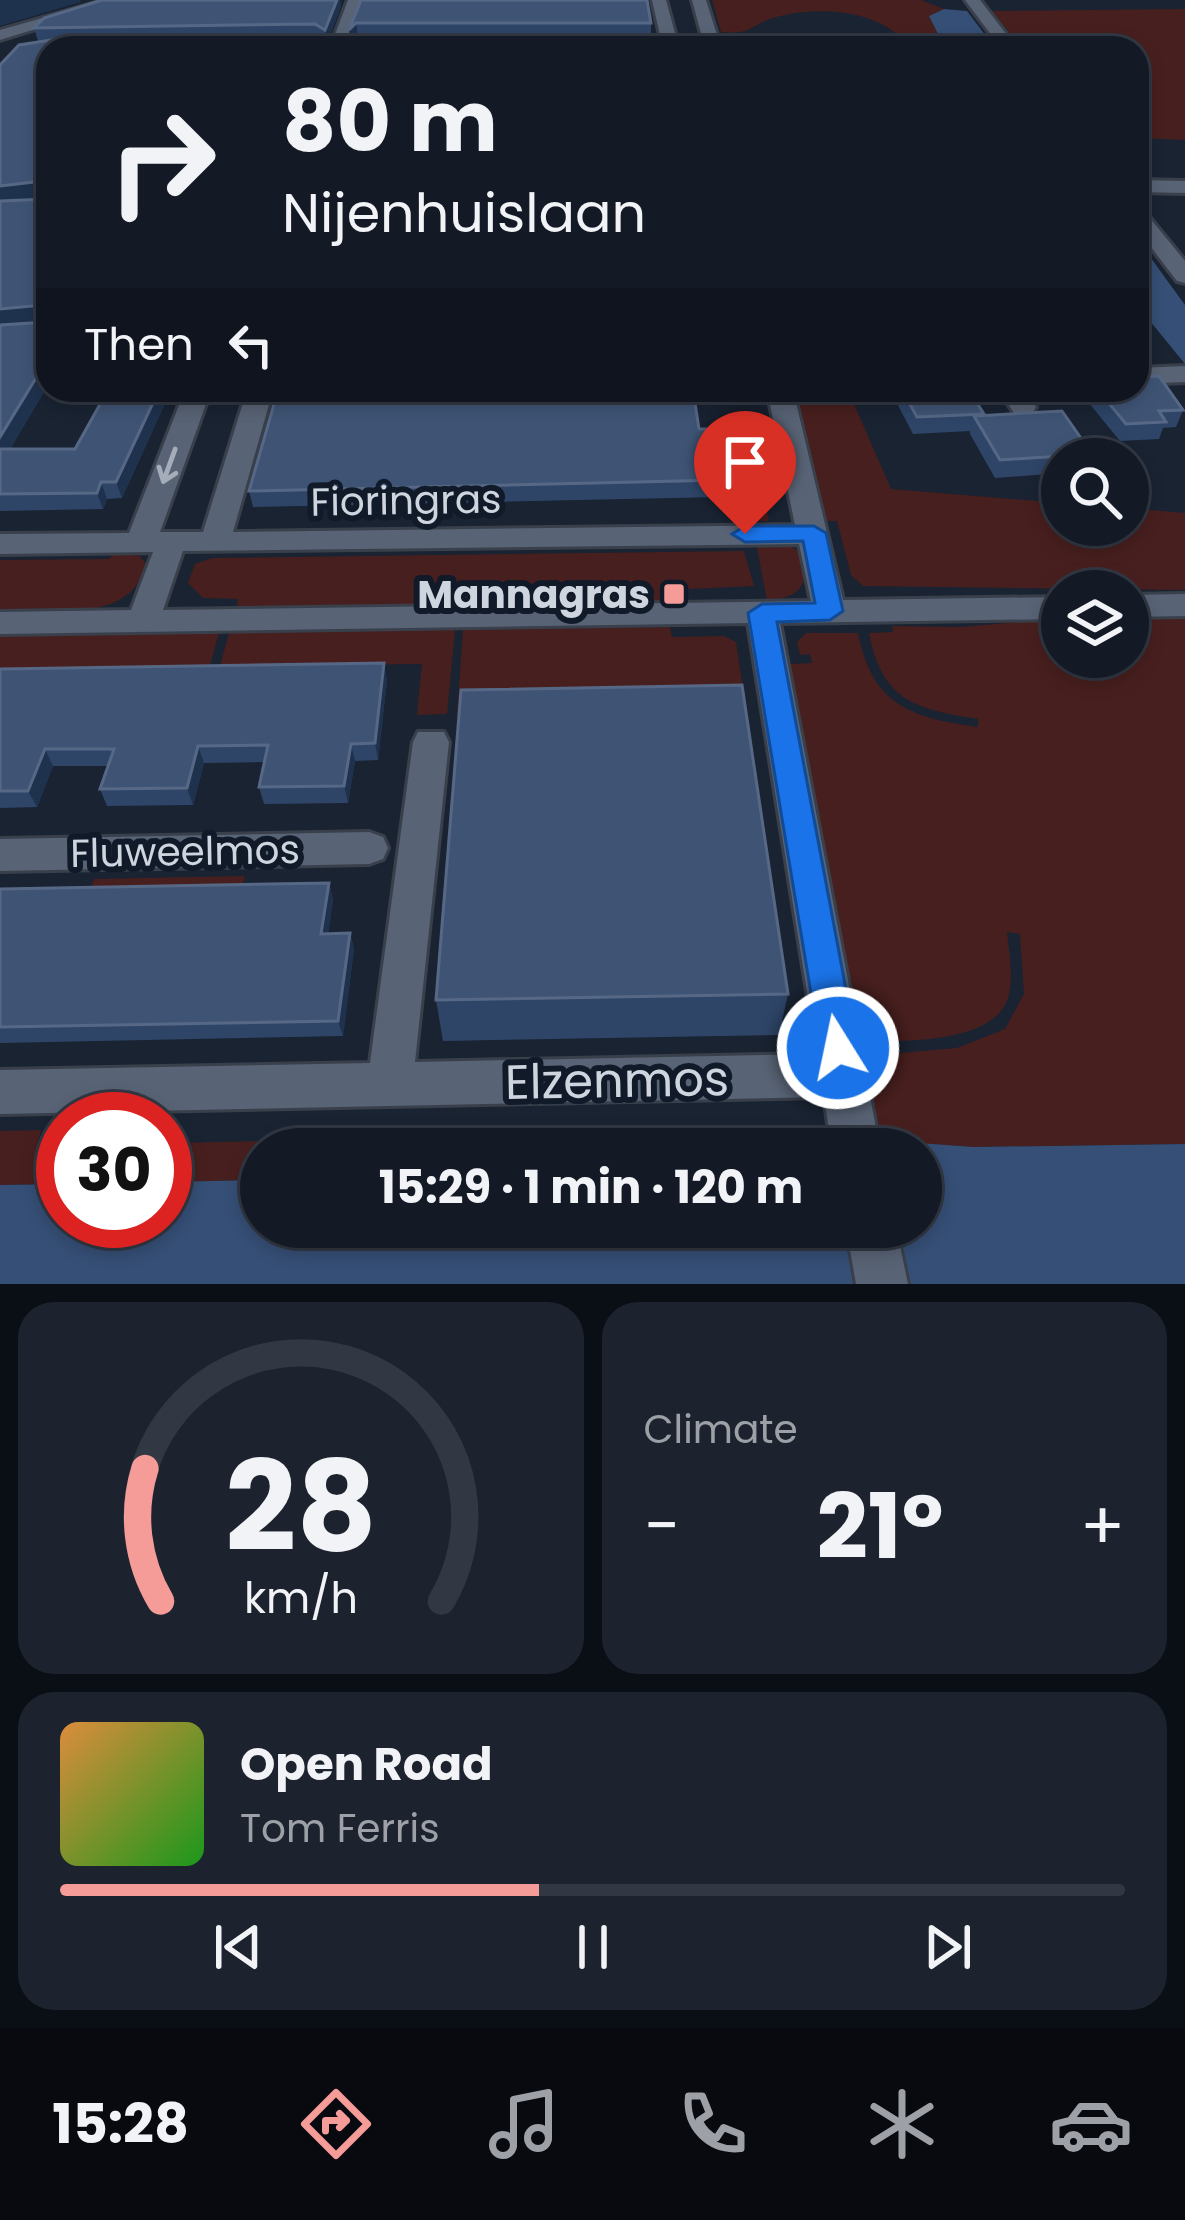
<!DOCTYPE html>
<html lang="en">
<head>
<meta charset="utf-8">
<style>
	:root { --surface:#131a26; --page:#1c232e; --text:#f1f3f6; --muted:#9da1a7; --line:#323843; --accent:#f59b98 }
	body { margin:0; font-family:Poppins,sans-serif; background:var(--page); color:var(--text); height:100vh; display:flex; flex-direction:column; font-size:45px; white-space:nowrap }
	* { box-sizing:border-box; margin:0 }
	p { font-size:39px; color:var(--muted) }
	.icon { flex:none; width:66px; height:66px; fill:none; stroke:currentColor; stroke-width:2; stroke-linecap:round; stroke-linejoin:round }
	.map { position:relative; height:1284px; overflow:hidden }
	.sheet { display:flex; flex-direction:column; gap:18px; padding:18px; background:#0a0e15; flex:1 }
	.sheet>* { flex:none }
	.banner { position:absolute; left:36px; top:36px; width:1113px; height:366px; border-radius:36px; box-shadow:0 6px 18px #0003,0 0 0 3px var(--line); background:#131a26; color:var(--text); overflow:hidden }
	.tools { position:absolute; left:1041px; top:438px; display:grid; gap:24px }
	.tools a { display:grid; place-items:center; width:108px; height:108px; border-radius:50%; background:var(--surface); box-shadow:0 6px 18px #0003,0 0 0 3px var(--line); font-size:60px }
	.speed { position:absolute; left:36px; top:1092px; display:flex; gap:24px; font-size:60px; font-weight:700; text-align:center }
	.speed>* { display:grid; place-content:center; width:156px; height:156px; border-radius:50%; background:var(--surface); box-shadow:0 6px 18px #0003,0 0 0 3px var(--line); line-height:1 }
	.speed .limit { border:18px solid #d22; background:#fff; color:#111 }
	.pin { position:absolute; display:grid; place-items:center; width:102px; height:102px; color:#fff; margin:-123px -51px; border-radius:50% 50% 50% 0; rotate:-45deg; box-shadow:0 0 12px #0007 }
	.pin .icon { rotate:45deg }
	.me { position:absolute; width:132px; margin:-66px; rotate:350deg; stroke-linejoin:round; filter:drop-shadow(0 0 9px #0008) }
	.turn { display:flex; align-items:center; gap:42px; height:252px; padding:0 48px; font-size:54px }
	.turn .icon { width:156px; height:156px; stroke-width:2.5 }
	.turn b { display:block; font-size:84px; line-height:102px }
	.then { display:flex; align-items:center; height:114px; padding:0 48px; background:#0003; gap:24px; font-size:45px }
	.big { font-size:90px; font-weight:700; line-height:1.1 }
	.sheet .widget { flex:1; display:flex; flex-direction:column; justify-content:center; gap:18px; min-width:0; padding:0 42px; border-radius:36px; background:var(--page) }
	.sheet .dial { align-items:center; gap:0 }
	.dial svg { height:312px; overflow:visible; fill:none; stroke:var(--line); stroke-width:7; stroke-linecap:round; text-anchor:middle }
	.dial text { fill:var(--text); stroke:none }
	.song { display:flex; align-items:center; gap:36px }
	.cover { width:144px; height:144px; border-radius:18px; background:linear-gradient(135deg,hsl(30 70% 55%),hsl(120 70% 35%)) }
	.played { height:12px; border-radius:6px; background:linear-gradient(90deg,var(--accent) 45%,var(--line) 45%) }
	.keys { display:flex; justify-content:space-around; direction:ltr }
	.heat { display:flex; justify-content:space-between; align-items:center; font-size:66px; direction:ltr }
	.sheet .tiles { flex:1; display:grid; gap:18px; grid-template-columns:1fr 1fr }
	.widget:last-child { grid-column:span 2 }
	.trip { position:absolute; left:240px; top:1128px; width:702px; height:120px; border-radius:60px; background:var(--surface); box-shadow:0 6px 18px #0003,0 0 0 3px var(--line); font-weight:700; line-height:120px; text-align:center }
	.dock { display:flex; height:192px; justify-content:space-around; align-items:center; background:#080a0f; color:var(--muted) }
	.dock .icon { width:84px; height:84px }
	.dock .current { color:var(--accent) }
	.dock b { font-size:54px; color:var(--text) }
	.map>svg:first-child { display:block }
	.green { fill:#471f1e }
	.water { fill:#364f76 }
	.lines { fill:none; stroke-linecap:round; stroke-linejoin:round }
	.pedestrian-casing { stroke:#39404c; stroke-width:6 }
	.minor-casing { stroke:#39404c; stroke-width:6 }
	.pedestrian { fill:#586375; fill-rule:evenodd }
	.minor { fill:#586375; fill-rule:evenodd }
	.wall { fill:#2e4568 }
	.shaded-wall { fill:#1e314d }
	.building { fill:#3f5475; stroke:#566885; stroke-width:3 }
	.oneway { stroke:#a5adba }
	.route { fill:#1a73e8; stroke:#114b97; stroke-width:3 }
	.poi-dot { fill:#f59b98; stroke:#101a28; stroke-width:4.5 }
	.labels { text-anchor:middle; stroke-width:12; stroke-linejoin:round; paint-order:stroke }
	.street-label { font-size:39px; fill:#ced5df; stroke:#101a28 }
	.poi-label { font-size:39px; font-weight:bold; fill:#ced5df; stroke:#101a28; text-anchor:end }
	.near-street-label { font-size:48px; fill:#ced5df; stroke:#101a28 }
</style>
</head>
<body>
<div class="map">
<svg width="1185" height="1284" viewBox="0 0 1185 1284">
	<rect width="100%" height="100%" fill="#192332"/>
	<g class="green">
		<path d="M712,0H921L944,9L929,16L945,48L901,47V38C872,8 811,6 773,18C748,26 752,35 721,32Z"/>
		<polygon points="1185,9 1185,140 1137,138 1137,48 1022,48 992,11"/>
		<polygon points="793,390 848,390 891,489 1062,503 1062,525 1128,525 1128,508 1185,513 1185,590 863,586 851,575 837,521 826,521"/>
		<polygon points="730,416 748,416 769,521 748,521"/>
		<path d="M756,543L786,544L801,552C811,583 801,598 767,600Z"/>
		<polygon points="744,551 754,586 667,590 668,601 237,607 238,599 203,598 188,583 195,564 212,558"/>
		<path d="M115,552L140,556L146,564C132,625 48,610 0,610V560L109,559Z"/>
		<path d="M1185,616V1144L974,1147L897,1142L895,1134H879L863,1056L957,1048L1005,1029L1024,994L1020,934L1007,932C1009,953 1014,977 1008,998C992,1045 901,1041 861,1041L788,664L812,663L810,654L800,655L797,642L806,633H858C872,705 911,718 978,727V719C914,709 882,700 869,633L893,632L892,626L961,627L1062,618V657H1128V617Z"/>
		<polygon points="670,627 672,637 724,636 736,642 746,709 457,715 463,630"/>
		<polygon points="455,630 447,714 417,715 422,664 220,666 229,633"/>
		<polygon points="219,633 210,665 0,669 0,636"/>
		<polygon points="245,876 241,891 89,894 94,879"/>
		<polygon points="41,1130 37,1146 63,1145 63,1184 0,1185 0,1131"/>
		<polygon points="817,1130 823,1149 261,1149 261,1180 165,1182 165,1143"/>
	</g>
	<g class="water">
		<polygon points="944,9 967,11 995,48 945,48 929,16"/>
		<polygon points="1137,239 1185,305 1185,364 1137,305"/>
		<polygon points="891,1141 974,1147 1185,1144 1185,1284 0,1284 0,1185 63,1184 63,1221 165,1221 165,1182 261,1180 261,1227 921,1227 921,1149 872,1149"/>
	</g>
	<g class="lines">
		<defs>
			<polygon id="pedestrian" points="317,41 321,48 266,45 272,41"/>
			<g id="minor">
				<polygon points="106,0 129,0 0,40 0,30"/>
				<polygon points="348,0 362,0 344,45 330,48"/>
				<polygon points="652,0 666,0 679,48 663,48"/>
				<polygon points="692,0 706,0 721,48 705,48"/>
				<polygon points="965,0 980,0 1017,48 1001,48"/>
				<polygon points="1137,180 1185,181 1185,193 1137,192"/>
				<polygon points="1137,209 1144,211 1185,261 1185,283 1177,281 1137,229"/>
				<polygon points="1185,366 1185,382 1137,384 1137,368"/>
				<path d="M185,390H211L160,532H203L247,390H273L233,532L795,525L767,390H793L843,600L1062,597V619L780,623L880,1149H832L824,1097L0,1114V1070L370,1063L413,742L418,732H444L449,742L415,1062L817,1054L748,623L0,634V612L131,610L153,552L0,554V534L129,533ZM799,544L811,601L163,610L183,551Z"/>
				<polygon points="999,390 1025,390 1036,407 1032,413 1014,413"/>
				<polygon points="1185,594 1185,616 1128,617 1128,595"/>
				<polygon points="369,832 383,837 388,848 383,859 369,864 0,871 0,839"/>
				<polygon points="846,1227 896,1227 908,1284 856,1284"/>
			</g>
		</defs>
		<use href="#pedestrian" class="pedestrian-casing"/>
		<use href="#minor" class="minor-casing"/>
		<use href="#pedestrian" class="pedestrian"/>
		<use href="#minor" class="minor"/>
	</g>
	<g class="wall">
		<polygon points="102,0 340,0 341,6 327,43 317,37 104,40 48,48 48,385 10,449 75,449 108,390 171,390 122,498 107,499 103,509 0,511 0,201 47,199 46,196 0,201 45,41 38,41 34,28"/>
		<polygon points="361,0 651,23 651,35 358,35 351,43 349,30"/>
		<polygon points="890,390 969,390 984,414 983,416 1092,454 1090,459 1062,459 1062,473 995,478 970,434 970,431 913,434"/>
		<polygon points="1086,390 1137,390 1183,410 1176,427 1163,428 1159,439 1120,441 1084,397"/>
		<polygon points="699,429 722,480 721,497 253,507 249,491"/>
		<polygon points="0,669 387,680 378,760 355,761 348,803 264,804 259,787 264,762 204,763 193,805 107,806 100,789 108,766 53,766 37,807 0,808"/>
		<polygon points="329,883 333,900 328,933 350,933 354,949 343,1036 0,1043 0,889"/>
		<polygon points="788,994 779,1035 443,1041 436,1000"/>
	</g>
	<g class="shaded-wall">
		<polygon points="0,0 80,0 81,2 0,26"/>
		<polygon points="337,0 340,0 341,6 327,43 325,30"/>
		<polygon points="356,23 358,35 351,43 349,30"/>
		<polygon points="43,181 48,196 0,201 0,186"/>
		<polygon points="43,305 48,320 0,326 0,309"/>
		<polygon points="44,365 48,375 48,385 0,465 0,437"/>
		<polygon points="159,390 171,390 122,498 116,482"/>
		<polygon points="101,482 107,499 103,509 97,493"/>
		<polygon points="384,663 387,680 378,760 375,743"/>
		<polygon points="351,744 355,761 348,803 344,786"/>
		<polygon points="198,746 204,763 193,805 187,788"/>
		<polygon points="45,749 53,766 37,807 28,791"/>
		<polygon points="329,883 333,900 326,950 321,934"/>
		<polygon points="350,933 354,949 343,1036 338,1021"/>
	</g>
	<g class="building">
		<polygon points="102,0 337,0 325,30 315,24 34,28 44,18"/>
		<polygon points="361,0 647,0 651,23 356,23 349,30"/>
		<polygon points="365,38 651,40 652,48 362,48"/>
		<polygon points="51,40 301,40 297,48 48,48 48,365 44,365 0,437 0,325 46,322 43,305 0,309 0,201 47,199 43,181 0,186 0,65 19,45"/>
		<polygon points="1159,376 1183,410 1159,411 1166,422 1126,424 1098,390 1137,390 1137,377"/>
		<polygon points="108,390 159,390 116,482 101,482 97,493 0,494 0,449 75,449"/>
		<polygon points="278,390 693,390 699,429 714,429 722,480 249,491"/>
		<polygon points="902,390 969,390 984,414 917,417"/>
		<polygon points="1062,411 1092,454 1000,460 974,416"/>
		<polygon points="384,663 375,743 351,744 344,786 259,787 268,745 198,746 187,788 100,789 114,749 45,749 28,791 0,791 0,669"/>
		<polygon points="742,685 788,994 436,1000 461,690"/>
		<polygon points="329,883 321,934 350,933 338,1021 0,1027 0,889"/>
	</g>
	<defs><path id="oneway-shaft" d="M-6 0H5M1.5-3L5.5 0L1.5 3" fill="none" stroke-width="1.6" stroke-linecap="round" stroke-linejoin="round" transform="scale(3)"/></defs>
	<use class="oneway" href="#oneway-shaft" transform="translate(169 466) rotate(110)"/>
	<polygon class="route" points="814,526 826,533 843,611 830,620 777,622 857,1048 851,1060 838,1065 825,1060 820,1048 748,613 762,604 815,603 803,541 745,542 732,534 745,526"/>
	<rect class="poi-dot" x="662" y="582" width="24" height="24" rx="6"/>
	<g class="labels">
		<g class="street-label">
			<text transform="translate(406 500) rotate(-1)" y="14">Fioringras</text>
			<text transform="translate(185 851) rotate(-1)" y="14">Fluweelmos</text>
		</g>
		<g class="poi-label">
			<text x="650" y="608">Mannagras</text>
		</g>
		<g class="near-street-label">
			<text transform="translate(617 1080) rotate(-1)" y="17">Elzenmos</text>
		</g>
	</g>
</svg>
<div class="tools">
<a><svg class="icon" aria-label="search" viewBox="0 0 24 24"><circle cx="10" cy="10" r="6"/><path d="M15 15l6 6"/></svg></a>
<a><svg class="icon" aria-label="layers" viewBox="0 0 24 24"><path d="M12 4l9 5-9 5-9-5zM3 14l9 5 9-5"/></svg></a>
</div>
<div class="speed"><div class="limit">30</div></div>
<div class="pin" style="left:745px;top:534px;background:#d93025"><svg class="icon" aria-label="arrive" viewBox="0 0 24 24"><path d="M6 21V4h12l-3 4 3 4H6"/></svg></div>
<svg class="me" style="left:838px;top:1048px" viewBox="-20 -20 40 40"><circle r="17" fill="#1a73e8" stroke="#fff" stroke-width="3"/><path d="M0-11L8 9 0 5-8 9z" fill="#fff"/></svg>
<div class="trip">15:29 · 1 min · 120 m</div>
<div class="banner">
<div class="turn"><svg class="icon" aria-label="right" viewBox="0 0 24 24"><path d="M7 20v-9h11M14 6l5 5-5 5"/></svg><div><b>80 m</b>Nijenhuislaan</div></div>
<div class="then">Then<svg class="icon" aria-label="left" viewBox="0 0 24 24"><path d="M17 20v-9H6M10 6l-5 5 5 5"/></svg></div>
</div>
</div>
<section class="sheet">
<div class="tiles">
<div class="widget dial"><svg viewBox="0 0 100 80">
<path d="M14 69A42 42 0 1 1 86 69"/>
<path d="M14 69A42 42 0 0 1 10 35" stroke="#f59b98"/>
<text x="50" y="56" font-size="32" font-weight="700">28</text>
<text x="50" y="72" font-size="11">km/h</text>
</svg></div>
<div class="widget"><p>Climate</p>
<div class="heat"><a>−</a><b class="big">21°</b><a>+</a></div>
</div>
<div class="widget">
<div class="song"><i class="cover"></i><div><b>Open Road</b><p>Tom Ferris</p></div></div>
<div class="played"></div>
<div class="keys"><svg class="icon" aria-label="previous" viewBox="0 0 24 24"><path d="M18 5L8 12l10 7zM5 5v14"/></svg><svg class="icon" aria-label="pause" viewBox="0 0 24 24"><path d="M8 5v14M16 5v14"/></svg><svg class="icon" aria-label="next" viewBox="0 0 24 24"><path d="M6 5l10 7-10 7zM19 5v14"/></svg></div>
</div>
</div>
</section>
<nav class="dock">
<b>15:28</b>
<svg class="icon current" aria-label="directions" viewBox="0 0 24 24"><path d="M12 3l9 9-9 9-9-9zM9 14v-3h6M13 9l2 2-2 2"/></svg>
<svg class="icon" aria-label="music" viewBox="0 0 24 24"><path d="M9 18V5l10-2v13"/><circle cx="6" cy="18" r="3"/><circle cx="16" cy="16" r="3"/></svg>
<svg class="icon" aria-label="phone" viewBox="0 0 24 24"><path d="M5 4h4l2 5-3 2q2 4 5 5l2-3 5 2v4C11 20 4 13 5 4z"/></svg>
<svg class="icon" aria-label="climate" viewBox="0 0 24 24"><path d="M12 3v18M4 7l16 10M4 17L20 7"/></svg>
<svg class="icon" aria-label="car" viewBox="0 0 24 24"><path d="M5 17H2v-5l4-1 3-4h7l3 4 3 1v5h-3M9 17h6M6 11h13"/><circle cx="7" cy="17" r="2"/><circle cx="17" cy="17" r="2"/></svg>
</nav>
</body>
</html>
